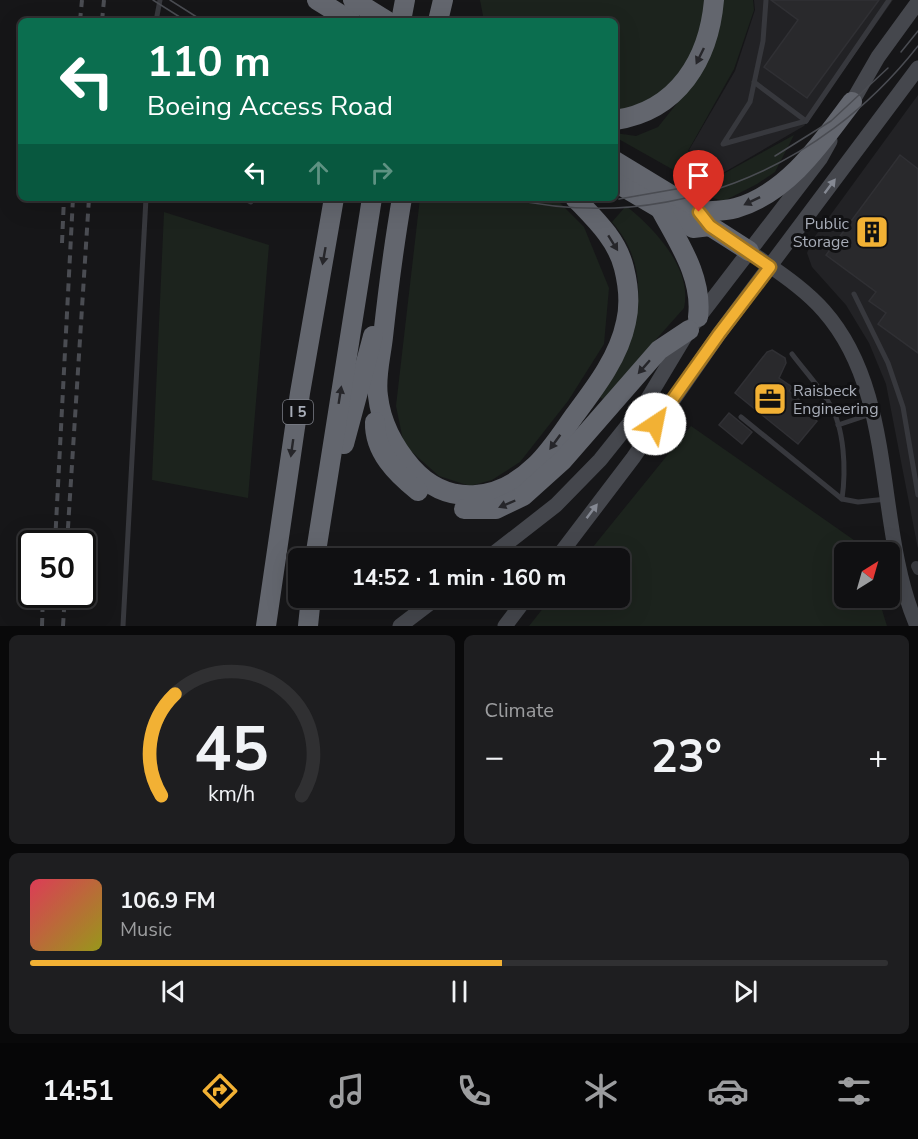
<!DOCTYPE html>
<html lang="en">
<head>
<meta charset="utf-8">
<style>
	:root { --surface:#101012; --page:#1e1e20; --text:#f1f3f6; --muted:#9c9d9f; --line:#303032; --accent:#f2b134 }
	body { margin:0; font-family:"Nunito Sans",sans-serif; background:var(--page); color:var(--text); height:100vh; display:flex; flex-direction:column; font-size:22px; white-space:nowrap }
	* { box-sizing:border-box; margin:0 }
	p { font-size:20px; color:var(--muted) }
	.icon { flex:none; width:33px; height:33px; fill:none; stroke:currentColor; stroke-width:2; stroke-linecap:round; stroke-linejoin:round }
	.map { position:relative; height:626px; overflow:hidden }
	.panel { display:flex; flex-direction:column; gap:9px; padding:9px; background:#09090a; flex:1 }
	.panel>* { flex:none }
	.hud { position:absolute; left:18px; top:18px; width:600px; height:183px; border-radius:9px; box-shadow:0 6px 24px #0002,0 0 0 2px var(--line); background:#0b6e4f; color:#fff; overflow:hidden }
	.needle { width:39px; rotate:37deg }
	.buttons { position:absolute; left:834px; top:542px; display:grid; gap:12px }
	.buttons a { display:grid; place-items:center; width:66px; height:66px; border-radius:9px; background:var(--surface); box-shadow:0 6px 24px #0002,0 0 0 2px var(--line); font-size:30px }
	.speed { position:absolute; left:18px; top:530px; display:flex; gap:12px; font-size:30px; font-weight:700; text-align:center }
	.speed>* { display:grid; place-content:center; width:78px; height:78px; border-radius:50%; background:var(--surface); box-shadow:0 6px 24px #0002,0 0 0 2px var(--line); line-height:1 }
	.speed .limit { border:3px solid #111; border-radius:9px; background:#fff; color:#111 }
	.pin { position:absolute; display:grid; place-items:center; width:51px; height:51px; color:#fff; margin:-62px -26px; border-radius:50% 50% 50% 0; rotate:-45deg; box-shadow:0 0 6px #0007 }
	.pin .icon { rotate:45deg }
	.me { position:absolute; width:66px; margin:-33px; rotate:34deg; stroke-linejoin:round; filter:drop-shadow(0 0 4px #0008) }
	.turn { display:flex; align-items:center; gap:21px; height:126px; padding:0 30px; font-size:27px }
	.turn .icon { width:78px; height:78px; stroke-width:2.5 }
	.turn b { display:block; font-size:42px; line-height:51px }
	.lanes { display:flex; align-items:center; height:57px; padding:0 30px; background:#0003; justify-content:center; gap:30px; direction:ltr }
	.lanes .off { opacity:.35 }
	.big { font-size:45px; font-weight:700; line-height:1.1 }
	.panel .tile { flex:1; display:flex; flex-direction:column; justify-content:center; gap:9px; min-width:0; padding:0 21px; border-radius:9px; background:var(--page) }
	.panel .dial { align-items:center; gap:0 }
	.dial svg { height:156px; overflow:visible; fill:none; stroke:var(--line); stroke-width:7; stroke-linecap:round; text-anchor:middle }
	.dial text { fill:var(--text); stroke:none }
	.song { display:flex; align-items:center; gap:18px }
	.cover { width:72px; height:72px; border-radius:9px; background:linear-gradient(135deg,hsl(350 70% 55%),hsl(60 70% 35%)) }
	.played { height:6px; border-radius:3px; background:linear-gradient(90deg,var(--accent) 55%,var(--line) 55%) }
	.keys { display:flex; justify-content:space-around; direction:ltr }
	.heat { display:flex; justify-content:space-between; align-items:center; font-size:33px; direction:ltr }
	.panel .tiles { flex:1; display:grid; gap:9px; grid-template-columns:1fr 1fr }
	.tile:last-child { grid-column:span 2 }
	.trip { position:absolute; left:288px; top:548px; width:342px; height:60px; border-radius:9px; background:var(--surface); box-shadow:0 6px 24px #0002,0 0 0 2px var(--line); font-weight:700; line-height:60px; text-align:center }
	.tabs { display:flex; height:96px; justify-content:space-around; align-items:center; background:#060607; color:var(--muted) }
	.tabs .icon { width:42px; height:42px }
	.tabs .selected { color:var(--accent) }
	.tabs b { font-size:27px; color:var(--text) }
	.map>svg:first-child { display:block }
	.built { fill:#222225 }
	.green { fill:#1c231d }
	.building { fill:#29292c; stroke:#303034; stroke-width:1.5 }
	.lines { fill:none; stroke-linecap:round; stroke-linejoin:round }
	.lane { stroke:#37383d; stroke-width:5 }
	.street { stroke:#37383d; stroke-width:10 }
	.secondary { stroke:#45474d; stroke-width:15 }
	.highway { stroke:#63666e; stroke-width:20 }
	.tram { stroke:#4a4c52; stroke-width:1.5 }
	.rail { stroke:#4a4c52; stroke-width:4; stroke-dasharray:8 6; stroke-linecap:butt }
	.highway-bridge { stroke:#63666e; stroke-width:20 }
	.oneway { fill:#26262a }
	.oneway2 { fill:#858993 }
	.route-casing { stroke:#9d7322; stroke-width:15 }
	.route { stroke:#f2b134; stroke-width:10 }
	.labels { text-anchor:middle; stroke-width:6; stroke-linejoin:round; paint-order:stroke }
	.shield { fill:#111113; stroke:#7b7e86; stroke-width:1.5 }
	.shield-label { font-size:15px; font-weight:bold; fill:#a8adb8 }
	.poi-label { font-size:16px; fill:#a8adb8; stroke:#111113; text-anchor:end }
</style>
</head>
<body>
<div class="map">
<svg width="918" height="626" viewBox="0 0 918 626">
	<rect width="100%" height="100%" fill="#161618"/>
	<g class="built">
		<polygon points="754,0 893,0 804,126 723,173 689,150 735,71 755,10"/>
		<polygon points="918,95 918,549 886,384 869,343 846,305 812,267 807,253 813,239"/>
	</g>
	<g class="green">
		<polygon points="480,0 704,0 702,22 691,57 664,93 639,104 615,111 615,21 484,21"/>
		<polygon points="720,0 753,0 754,10 734,69 688,151 723,174 794,135 775,172 757,184 724,201 713,198 702,186 615,137 615,133 636,136 658,127 699,76"/>
		<polygon points="420,198 555,198 584,227 609,288 604,344 568,401 520,462 492,480 470,486 439,476 404,445 396,406"/>
		<path d="M626,206C654,228 693,269 684,308L603,399L599,397C636,346 659,275 612,222Z"/>
		<polygon points="164,212 269,245 248,498 152,480"/>
		<polygon points="691,426 861,545 863,552 844,552 844,597 878,597 887,626 529,626 552,597 620,597 620,558 584,558"/>
	</g>
	<g class="building">
		<polygon points="771,0 879,0 807,98 764,67 798,20"/>
		<polygon points="900,155 918,169 918,353 878,324 886,313 869,301 876,292 826,255"/>
		<polygon points="772,350 785,358 786,363 779,378 792,387 789,391 805,405 802,409 817,421 798,444 735,393 767,352"/>
		<polygon points="729,413 752,432 742,444 719,425"/>
	</g>
	<g class="lines">
		<g class="lane">
			<polyline points="156,21 160,0"/>
			<polyline points="754,82 806,121 723,144 750,102 763,41 766,0"/>
			<polyline points="806,121 889,0"/>
			<polyline points="243,198 251,202 252,198"/>
			<polyline points="854,294 888,363 903,407 918,495"/>
			<path d="M792,354C804,370 819,386 829,403C845,428 846,471 842,499"/>
			<polyline points="741,417 842,499 858,502 887,499"/>
			<polyline points="838,425 871,414"/>
			<polyline points="123,626 146,198"/>
		</g>
		<polyline class="street" points="916,566 918,570"/>
		<g class="secondary">
			<polyline points="848,109 878,57 918,2"/>
			<path d="M749,251C775,270 803,287 824,311C898,395 874,527 917,626"/>
			<polyline points="488,558 556,505 600,460 644,405 689,330 820,159 830,141"/>
			<polyline points="557,558 633,458 719,334 918,68"/>
			<polyline points="400,626 438,597"/>
			<polyline points="505,626 527,597"/>
		</g>
		<g class="highway">
			<polyline points="317,0 351,21"/>
			<polyline points="401,21 405,0"/>
			<polyline points="438,21 443,0"/>
			<path d="M615,120C678,111 709,59 714,0"/>
			<polyline points="615,161 699,212 710,226 749,251"/>
			<polyline points="615,182 693,228 710,226"/>
			<path d="M402,198C394,244 388,291 383,337C381,356 375,377 378,396C381,424 394,447 412,468C448,508 499,501 535,466C550,452 562,433 574,416C595,388 619,357 626,322C630,305 628,284 624,268C617,239 594,218 575,198"/>
			<path d="M660,208C678,242 703,277 698,317"/>
			<path d="M699,212C711,211 725,211 736,208C788,193 822,142 852,102"/>
			<path d="M375,422C374,452 397,474 418,491"/>
			<polyline points="344,444 373,336"/>
			<polyline points="464,509 496,509 523,496 563,460 659,350 689,330"/>
			<polyline points="315,558 372,198"/>
			<polyline points="266,626 300,393 334,198"/>
			<polyline points="308,626 311,597"/>
		</g>
		<g class="tram">
			<polyline points="153,0 186,21"/>
			<polyline points="170,0 203,21"/>
			<polyline points="901,52 918,31"/>
			<polyline points="775,156 831,121 888,68"/>
			<path d="M507,198C666,234 819,172 918,46"/>
			<polyline points="619,199 699,185"/>
		</g>
		<g class="rail">
			<polyline points="80,21 82,0"/>
			<polyline points="102,21 104,0"/>
			<polyline points="62,243 64,198"/>
			<polyline points="55,543 73,198"/>
			<polyline points="67,543 89,198"/>
			<polyline points="42,626 43,594"/>
			<polyline points="63,626 65,594"/>
		</g>
		<polyline class="highway-bridge" points="353,0 387,21"/>
	</g>
	<defs><path id="oneway-solid" d="M-6-.8H1V-3.2L6.5 0L1 3.2V.8H-6Z" transform="scale(1.5)"/></defs>
	<g class="oneway">
		<use href="#oneway-solid" transform="translate(700 56) rotate(116)"/>
		<use href="#oneway-solid" transform="translate(752 201) rotate(154)"/>
		<use href="#oneway-solid" transform="translate(613 243) rotate(58)"/>
		<use href="#oneway-solid" transform="translate(324 256) rotate(100)"/>
		<use href="#oneway-solid" transform="translate(644 367) rotate(131)"/>
		<use href="#oneway-solid" transform="translate(340 395) rotate(-81)"/>
		<use href="#oneway-solid" transform="translate(555 442) rotate(126)"/>
		<use href="#oneway-solid" transform="translate(292 448) rotate(98)"/>
		<use href="#oneway-solid" transform="translate(507 504) rotate(157)"/>
	</g>
	<g class="oneway2">
		<use href="#oneway-solid" transform="translate(830 186) rotate(-53)"/>
		<use href="#oneway-solid" transform="translate(592 511) rotate(-53)"/>
	</g>
	<g class="lines">
		<defs>
			<polyline id="route" points="655,424 719,334 770,267 710,226 699,212"/>
		</defs>
		<use href="#route" class="route-casing"/>
		<use href="#route" class="route"/>
	</g>
	<defs>
		<symbol id="building-square" viewBox="-11 -11 22 22"><rect x="-9" y="-9" width="18" height="18" rx="4" fill="#f2b134" stroke="#111113"/><path d="M-4-6H4V6H1V3H-1V6H-4ZM-2.5-4.3h1.7v1.8h-1.7ZM.8-4.3h1.7v1.8H.8ZM-2.5-1h1.7V.8h-1.7ZM.8-1h1.7V.8H.8Z" fill="#111"/></symbol>
		<symbol id="office-square" viewBox="-11 -11 22 22"><rect x="-9" y="-9" width="18" height="18" rx="4" fill="#f2b134" stroke="#111113"/><path d="M-6-3h4V-5.5h4V-3h4V5H-6ZM-1-4.5V-3h2v-1.5ZM-6 0V1H6V0Z" fill="#111"/></symbol>
	</defs>
	<g fill-rule="evenodd">
		<use href="#building-square" x="853" y="213" width="38" height="38"/>
		<use href="#office-square" x="751" y="380" width="38" height="38"/>
	</g>
	<g class="labels">
		<rect class="shield" x="283" y="400" width="30" height="24" rx="4.5"/>
		<g class="shield-label">
			<text x="298" y="417">I 5</text>
		</g>
		<g class="poi-label">
			<text x="849" y="229">Public<tspan x="849" dy="18">Storage</tspan></text>
			<text x="793" y="396" text-anchor="start">Raisbeck<tspan x="793" dy="18">Engineering</tspan></text>
		</g>
	</g>
</svg>
<div class="buttons">
<a><svg class="needle" viewBox="-14 -14 28 28"><path d="M0-13l5 13h-10z" fill="#e53935"/><path d="M0 13l5-13h-10z" fill="#9c9d9f"/></svg></a>
</div>
<div class="speed"><div class="limit">50</div></div>
<div class="pin" style="left:699px;top:212px;background:#d93025"><svg class="icon" aria-label="arrive" viewBox="0 0 24 24"><path d="M6 21V4h12l-3 4 3 4H6"/></svg></div>
<svg class="me" style="left:655px;top:424px" viewBox="-20 -20 40 40"><circle r="19" fill="#fff"/><path d="M0-13L10 11 0 6-10 11z" fill="#f2b134"/></svg>
<div class="trip">14:52 · 1 min · 160 m</div>
<div class="hud">
<div class="turn"><svg class="icon" aria-label="left" viewBox="0 0 24 24"><path d="M17 20v-9H6M10 6l-5 5 5 5"/></svg><div><b>110 m</b>Boeing Access Road</div></div>
<div class="lanes"><svg class="icon" aria-label="left" viewBox="0 0 24 24"><path d="M17 20v-9H6M10 6l-5 5 5 5"/></svg><svg class="icon off" aria-label="ahead" viewBox="0 0 24 24"><path d="M12 20V5M6 11l6-6 6 6"/></svg><svg class="icon off" aria-label="right" viewBox="0 0 24 24"><path d="M7 20v-9h11M14 6l5 5-5 5"/></svg></div>
</div>
</div>
<section class="panel">
<div class="tiles">
<div class="tile dial"><svg viewBox="0 0 100 80">
<path d="M14 69A42 42 0 1 1 86 69"/>
<path d="M14 69A42 42 0 0 1 21 17" stroke="#f2b134"/>
<text x="50" y="56" font-size="32" font-weight="700">45</text>
<text x="50" y="72" font-size="11">km/h</text>
</svg></div>
<div class="tile"><p>Climate</p>
<div class="heat"><a>−</a><b class="big">23°</b><a>+</a></div>
</div>
<div class="tile">
<div class="song"><i class="cover"></i><div><b>106.9 FM</b><p>Music</p></div></div>
<div class="played"></div>
<div class="keys"><svg class="icon" aria-label="previous" viewBox="0 0 24 24"><path d="M18 5L8 12l10 7zM5 5v14"/></svg><svg class="icon" aria-label="pause" viewBox="0 0 24 24"><path d="M8 5v14M16 5v14"/></svg><svg class="icon" aria-label="next" viewBox="0 0 24 24"><path d="M6 5l10 7-10 7zM19 5v14"/></svg></div>
</div>
</div>
</section>
<nav class="tabs">
<b>14:51</b>
<svg class="icon selected" aria-label="directions" viewBox="0 0 24 24"><path d="M12 3l9 9-9 9-9-9zM9 14v-3h6M13 9l2 2-2 2"/></svg>
<svg class="icon" aria-label="music" viewBox="0 0 24 24"><path d="M9 18V5l10-2v13"/><circle cx="6" cy="18" r="3"/><circle cx="16" cy="16" r="3"/></svg>
<svg class="icon" aria-label="phone" viewBox="0 0 24 24"><path d="M5 4h4l2 5-3 2q2 4 5 5l2-3 5 2v4C11 20 4 13 5 4z"/></svg>
<svg class="icon" aria-label="climate" viewBox="0 0 24 24"><path d="M12 3v18M4 7l16 10M4 17L20 7"/></svg>
<svg class="icon" aria-label="car" viewBox="0 0 24 24"><path d="M5 17H2v-5l4-1 3-4h7l3 4 3 1v5h-3M9 17h6M6 11h13"/><circle cx="7" cy="17" r="2"/><circle cx="17" cy="17" r="2"/></svg>
<svg class="icon" aria-label="filters" viewBox="0 0 24 24"><path d="M4 7h16M4 17h16"/><circle cx="9" cy="7" r="2"/><circle cx="15" cy="17" r="2"/></svg>
</nav>
</body>
</html>
